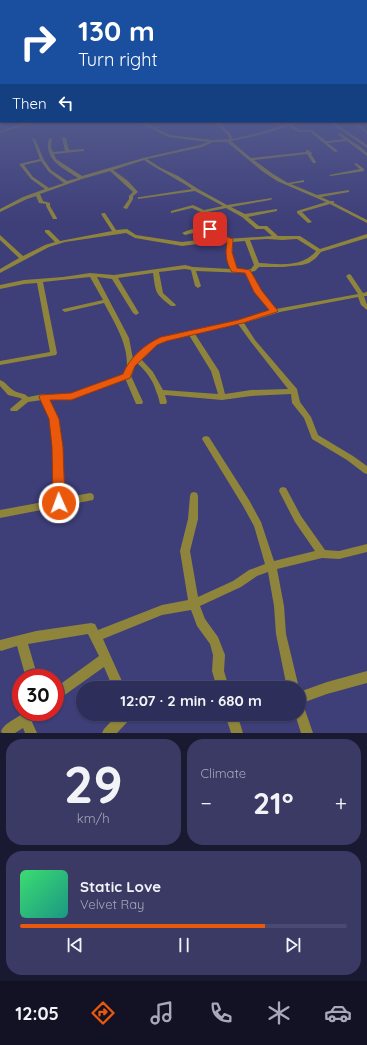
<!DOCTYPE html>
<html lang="en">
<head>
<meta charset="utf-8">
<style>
	:root { --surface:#2e2e5b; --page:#3a3a64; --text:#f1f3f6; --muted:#a7a8bb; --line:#494a71; --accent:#ea580c }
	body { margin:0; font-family:Quicksand,sans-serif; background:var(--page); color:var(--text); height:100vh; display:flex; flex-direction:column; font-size:15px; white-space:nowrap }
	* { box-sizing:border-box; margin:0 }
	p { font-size:13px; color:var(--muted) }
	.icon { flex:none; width:22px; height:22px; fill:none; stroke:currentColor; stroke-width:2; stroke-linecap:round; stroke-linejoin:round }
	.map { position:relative; height:733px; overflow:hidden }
	.sheet { display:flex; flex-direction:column; gap:6px; padding:6px; background:#191932; flex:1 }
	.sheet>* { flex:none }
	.guide { position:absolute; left:0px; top:0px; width:367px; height:122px; box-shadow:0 1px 3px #0004,0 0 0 1px var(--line); background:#1a4fa0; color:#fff; overflow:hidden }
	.speed { position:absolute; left:12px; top:669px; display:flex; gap:8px; font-size:20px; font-weight:700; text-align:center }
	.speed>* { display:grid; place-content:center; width:52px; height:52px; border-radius:50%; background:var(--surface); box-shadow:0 1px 3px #0004,0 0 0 1px var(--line); line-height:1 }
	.speed .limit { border:6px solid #d22; background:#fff; color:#111 }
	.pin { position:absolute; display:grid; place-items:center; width:34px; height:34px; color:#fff; margin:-17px; border-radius:8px; box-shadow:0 2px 6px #0006 }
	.me { position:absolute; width:44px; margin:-22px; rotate:358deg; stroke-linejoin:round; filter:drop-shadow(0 0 3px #0008) }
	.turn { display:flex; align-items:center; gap:14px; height:84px; padding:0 12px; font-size:18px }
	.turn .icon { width:52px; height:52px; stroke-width:2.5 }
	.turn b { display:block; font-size:28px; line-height:34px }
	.then { display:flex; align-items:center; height:38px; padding:0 12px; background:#0003; gap:8px; font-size:15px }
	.big { font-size:30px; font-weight:700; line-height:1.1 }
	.sheet .tile { flex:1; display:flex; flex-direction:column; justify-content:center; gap:6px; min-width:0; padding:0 14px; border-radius:16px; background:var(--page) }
	.sheet .dial { align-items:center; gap:0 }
	.dial b { font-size:52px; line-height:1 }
	.song { display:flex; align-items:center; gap:12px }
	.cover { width:48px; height:48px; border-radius:6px; background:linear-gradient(135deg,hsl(140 70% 55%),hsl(170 70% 35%)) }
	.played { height:4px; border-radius:2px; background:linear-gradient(90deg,var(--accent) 75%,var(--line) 75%) }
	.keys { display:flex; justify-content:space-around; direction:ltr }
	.heat { display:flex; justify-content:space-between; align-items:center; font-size:22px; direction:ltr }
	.sheet .tiles { flex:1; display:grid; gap:6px; grid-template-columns:1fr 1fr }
	.tile:last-child { grid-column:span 2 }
	.trip { position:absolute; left:76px; top:681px; width:230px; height:40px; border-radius:20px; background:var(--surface); box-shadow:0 1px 3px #0004,0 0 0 1px var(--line); font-weight:700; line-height:40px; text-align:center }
	.tab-bar { display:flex; height:64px; justify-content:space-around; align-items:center; background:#121224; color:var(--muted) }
	.tab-bar .icon { width:28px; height:28px }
	.tab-bar .active { color:var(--accent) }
	.tab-bar b { font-size:18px; color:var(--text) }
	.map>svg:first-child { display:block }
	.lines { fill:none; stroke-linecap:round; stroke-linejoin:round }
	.minor { fill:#8e843c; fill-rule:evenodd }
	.route { fill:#ea580c; stroke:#983908 }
</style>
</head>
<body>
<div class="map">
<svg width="367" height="733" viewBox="0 0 367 733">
	<rect width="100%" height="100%" fill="#3e3e79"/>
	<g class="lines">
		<g class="minor">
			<polygon points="32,121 38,121 0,133 0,131"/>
			<path d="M136,121H141L170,135L212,140L230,139L227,134L213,121H217L229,132L233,139L262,132L281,126L269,121H274L284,125L288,123L303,121L292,125L300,130H312L326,141L344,139L337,134L340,133L362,148L367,153V156L347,141L328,143L338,151L335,152L310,132H298L289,126L264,134L231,141L251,158L306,152V150H308L312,153L311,154L316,162L315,163H313L307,154L254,160L273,174L288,183L304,180V182L291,184L317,195L349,190V192L321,197L330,201H334V203L367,220V223L330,204L302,212L312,222L308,223L297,213V211L326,202L277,181L262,171L227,142H213L202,147L147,159L161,168L178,176L198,189L227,205L272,198V199L270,200L231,207L245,214L277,209V211L248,217L259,226H267L278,236H300L320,249L367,234V238L321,252L316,258L309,263L302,265L283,267H259L255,271L251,272L261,291L276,309L358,294L346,276L349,274L351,275L363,293L367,292V296H364L367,305V310L361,305L358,297L280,312L244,323L255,340L297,389L300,402L311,417L318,435L353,456L367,466V474L364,473L347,460L312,439L304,418L292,403L291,394L251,396L222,400L165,395L167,402L166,404H160C159,400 158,395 156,391C153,380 146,371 137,363C133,367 134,373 131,376L143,402L142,404H136L125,378L71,400H49L58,419L62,447L63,498L90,493L93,494L94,497L93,500L0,518V510L54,500V447L50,419L42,400L28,402L17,411H11L10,409L22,399L20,398L8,395L0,386V380C6,382 8,387 13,390C18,394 24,392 28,397L44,394H70L126,373C131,348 115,324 104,303L65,312L62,310L63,309L103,300L90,277L43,282L57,353L56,355L0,365V361L50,352L37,283L24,284L0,289V285L24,280L63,277L90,273L114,275L185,265L193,267L232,269L226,252L228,243H205L182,246L135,238L126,233L65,242L49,247L0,273V269L19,258L0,240V235L23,256L45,245L55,242L45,232V230H49L60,241L112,231L101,214L103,213H105L116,230L127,229L136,235L182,242L205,239H220C210,229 199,232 185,235L182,233C197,225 215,228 226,239L272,236L264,229H256L242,217L226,208L203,213L192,208L171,213V211L193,205L204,210L223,206L195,191L138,199V197H140L192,189C176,178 160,171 144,160L113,170L128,181L138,192L133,196V199L127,209L123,208L129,199V196L133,192L110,171L82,179L40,194L43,201L50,203V206L57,218V219H53L46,206V204L39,203L36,196L27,199L0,212V209L23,197L45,189L31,179L19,164L40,159L32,138L35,139L44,160L51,170L67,181L78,178C63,168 43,160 49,138L52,139L51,147L53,152L65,151L62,138L64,137L66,138L69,150L84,149V151H83L54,154L56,159L82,176L143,158L200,145L208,142L168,137ZM41,161L49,172L64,183L49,188L33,177L24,165ZM267,239L282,240L297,239L316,251C302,268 279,264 259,263L250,240ZM245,241L254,265L251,269H237L232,252L233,242ZM185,269L191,270L195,286L198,288L201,286L196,271L246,273L255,292L270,311L238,320L192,331L190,330L187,332L162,338L152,342L133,359L129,338L97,277L112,279L133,313L136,315L139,313L118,278L153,273C156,294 155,293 171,306H175L176,305L175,304L163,293L159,272ZM238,324L251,342L288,389L251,390L225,394L219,371L195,334ZM189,335L211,371L218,394L163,390L153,372L141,359L156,344L166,341Z"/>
			<polygon points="328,121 332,121 367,145 367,148"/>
			<polygon points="352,121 356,121 367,131 367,134"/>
			<polygon points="356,163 364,169 364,171 331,176 329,175 360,169 354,164"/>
			<polygon points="206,436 209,437 249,500 261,522 274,561 315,551 295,522 279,491 280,488 283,487 286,488 301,516 325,550 339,551 367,544 367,552 339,559 322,558 277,569 284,606 286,634 299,688 287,688 276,634 274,606 268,572 257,576 241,587 200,606 205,619 218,637 225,655 224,671 229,688 217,688 212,671 213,655 210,644 197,626 191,610 162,615 103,639 125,688 113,688 104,667 59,699 55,701 55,688 99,656 88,634 28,644 38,678 26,678 17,646 1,651 0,650 0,640 36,631 91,623 95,624 98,630 162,605 188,600 180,551 188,519 190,496 191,493 194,492 197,493 198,496 198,519 190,551 198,597 233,581 249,570 265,564 254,526 243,506 202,439 203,437"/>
			<polygon points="367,671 367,683 327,694 302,703 303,704 313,733 301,733 295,714 299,714 299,692 327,682"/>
			<path d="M24,712H39L37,716L32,722L37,733H25L23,728L15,733H2L1,731C5,722 17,719 24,712Z"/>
			<polygon points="118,714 133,714 131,718 117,733 102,733 104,729"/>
			<polygon points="225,714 237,714 243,733 231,733"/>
		</g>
	</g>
	<linearGradient id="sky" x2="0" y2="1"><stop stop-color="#222243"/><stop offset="0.54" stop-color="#52588c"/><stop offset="1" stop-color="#52588c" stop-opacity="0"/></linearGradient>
	<rect width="367" height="224" fill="url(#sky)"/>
	<path class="route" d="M210,227C219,230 224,237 233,239L232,252L237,268L250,270L262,291L278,311L277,312L243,323L167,341L157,345L135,366L130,378L71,400H50L59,419L63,447L65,503L63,507L59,508L55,507L53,503L52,447L49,419L39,397L40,395L71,393L123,374C129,358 145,344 161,337L238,320L269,310L254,292L245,273L232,272C226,263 225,253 227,242C220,241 215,234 207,231V228Z"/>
</svg>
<div class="speed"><div class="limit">30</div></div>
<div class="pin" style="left:210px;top:229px;background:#d93025"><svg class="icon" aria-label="arrive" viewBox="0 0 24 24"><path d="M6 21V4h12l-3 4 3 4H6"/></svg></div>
<svg class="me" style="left:59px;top:503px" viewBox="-20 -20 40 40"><circle r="17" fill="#ea580c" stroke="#fff" stroke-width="3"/><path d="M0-11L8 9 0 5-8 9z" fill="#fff"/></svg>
<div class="trip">12:07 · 2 min · 680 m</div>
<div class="guide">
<div class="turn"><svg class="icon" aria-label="right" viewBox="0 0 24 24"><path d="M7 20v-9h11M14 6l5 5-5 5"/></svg><div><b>130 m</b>Turn right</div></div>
<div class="then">Then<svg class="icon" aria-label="left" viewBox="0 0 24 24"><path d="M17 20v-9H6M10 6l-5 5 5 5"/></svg></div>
</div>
</div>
<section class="sheet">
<div class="tiles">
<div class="tile dial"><b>29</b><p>km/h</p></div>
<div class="tile"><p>Climate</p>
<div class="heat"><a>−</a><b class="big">21°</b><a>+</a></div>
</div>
<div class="tile">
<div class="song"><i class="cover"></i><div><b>Static Love</b><p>Velvet Ray</p></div></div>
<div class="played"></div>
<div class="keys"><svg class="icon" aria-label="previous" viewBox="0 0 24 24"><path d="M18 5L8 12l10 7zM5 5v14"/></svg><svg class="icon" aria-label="pause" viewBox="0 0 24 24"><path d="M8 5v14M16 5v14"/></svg><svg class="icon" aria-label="next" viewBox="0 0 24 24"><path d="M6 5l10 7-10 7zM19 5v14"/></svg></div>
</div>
</div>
</section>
<nav class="tab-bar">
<b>12:05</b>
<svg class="icon active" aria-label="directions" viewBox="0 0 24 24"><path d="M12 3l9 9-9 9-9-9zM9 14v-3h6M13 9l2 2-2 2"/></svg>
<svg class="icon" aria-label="music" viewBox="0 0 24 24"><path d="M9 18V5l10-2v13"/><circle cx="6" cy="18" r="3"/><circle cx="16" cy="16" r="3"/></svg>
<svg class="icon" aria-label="phone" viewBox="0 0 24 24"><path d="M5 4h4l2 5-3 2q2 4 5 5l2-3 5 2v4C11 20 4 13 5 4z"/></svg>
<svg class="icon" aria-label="climate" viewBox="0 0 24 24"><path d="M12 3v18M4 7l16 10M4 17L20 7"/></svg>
<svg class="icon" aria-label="car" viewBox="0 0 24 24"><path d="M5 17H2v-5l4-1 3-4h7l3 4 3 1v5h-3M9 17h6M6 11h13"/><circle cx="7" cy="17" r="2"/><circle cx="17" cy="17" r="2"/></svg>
</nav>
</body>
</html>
